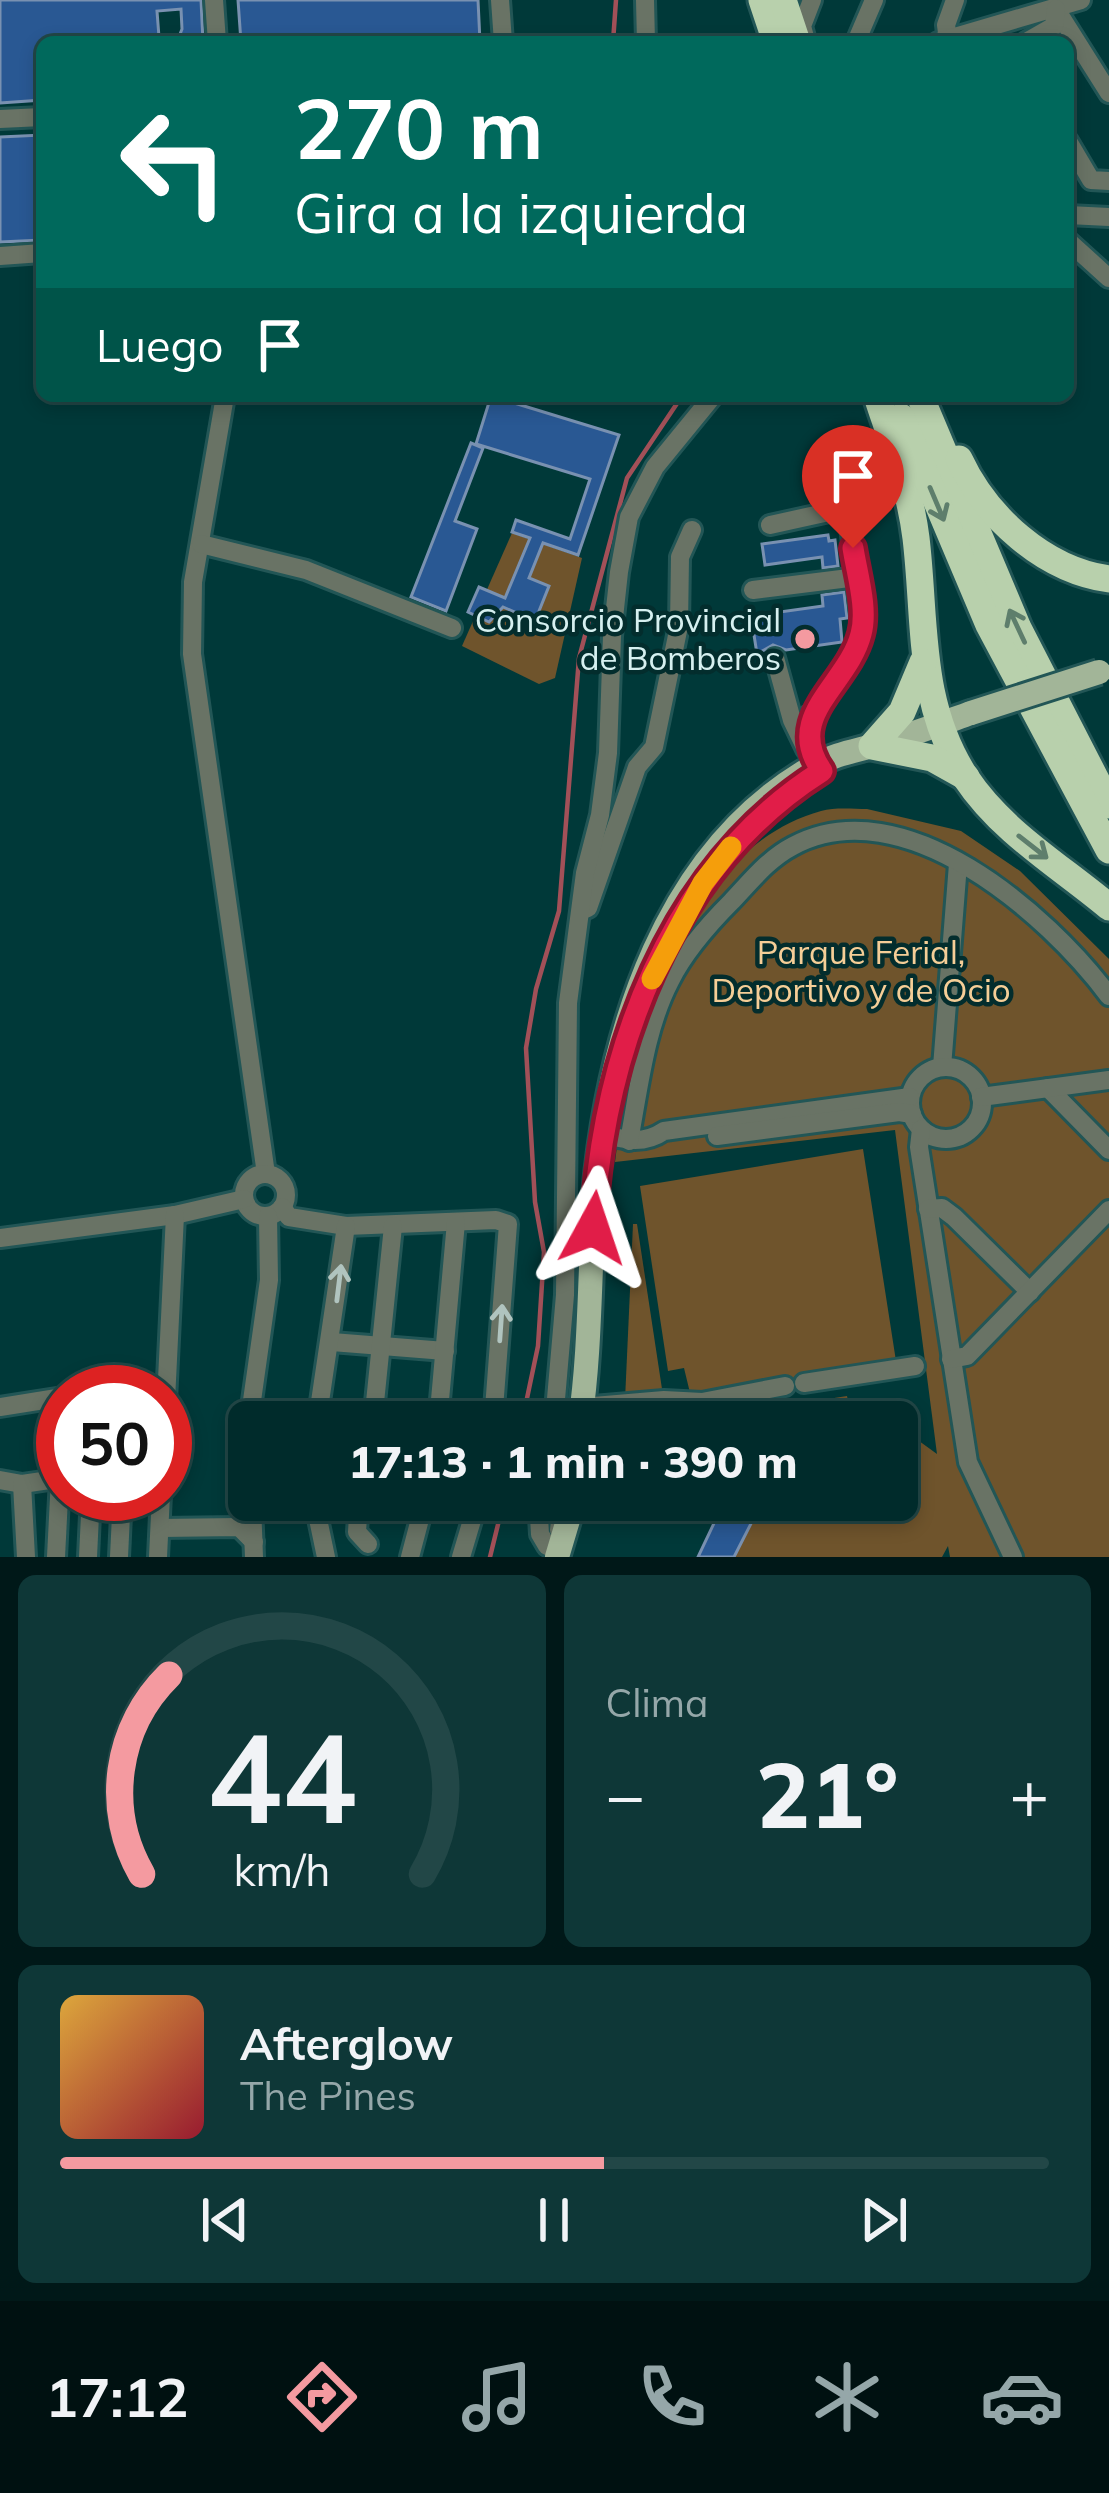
<!DOCTYPE html>
<html lang="es">
<head>
<meta charset="utf-8">
<style>
	:root { --surface:#002b2b; --page:#0e3737; --text:#f1f3f6; --muted:#95a7a9; --line:#224747; --accent:#f49aa0 }
	body { margin:0; font-family:Mulish,sans-serif; background:var(--page); color:var(--text); height:100vh; display:flex; flex-direction:column; font-size:45px; white-space:nowrap }
	* { box-sizing:border-box; margin:0 }
	p { font-size:39px; color:var(--muted) }
	.icon { flex:none; width:66px; height:66px; fill:none; stroke:currentColor; stroke-width:2; stroke-linecap:round; stroke-linejoin:round }
	.map { position:relative; height:1557px; overflow:hidden }
	.sheet { display:flex; flex-direction:column; gap:18px; padding:18px; background:#001818; flex:1 }
	.sheet>* { flex:none }
	.guide { position:absolute; left:36px; top:36px; width:1038px; height:366px; border-radius:18px; box-shadow:0 6px 18px #0003,0 0 0 3px var(--line); background:#00695c; color:#fff; overflow:hidden }
	.speed { position:absolute; left:36px; top:1365px; display:flex; gap:24px; font-size:60px; font-weight:700; text-align:center }
	.speed>* { display:grid; place-content:center; width:156px; height:156px; border-radius:50%; background:var(--surface); box-shadow:0 6px 18px #0003,0 0 0 3px var(--line); line-height:1 }
	.speed .limit { border:18px solid #d22; background:#fff; color:#111 }
	.pin { position:absolute; display:grid; place-items:center; width:102px; height:102px; color:#fff; margin:-123px -51px; border-radius:50% 50% 50% 0; rotate:-45deg; box-shadow:0 0 12px #0007 }
	.pin .icon { rotate:45deg }
	.me { position:absolute; width:132px; margin:-66px; rotate:5deg; stroke-linejoin:round; filter:drop-shadow(0 0 9px #0008) }
	.turn { display:flex; align-items:center; gap:42px; height:252px; padding:0 60px; font-size:54px }
	.turn .icon { width:156px; height:156px; stroke-width:2.5 }
	.turn b { display:block; font-size:84px; line-height:102px }
	.then { display:flex; align-items:center; height:114px; padding:0 60px; background:#0003; gap:24px; font-size:45px }
	.big { font-size:90px; font-weight:800; line-height:1.1 }
	.sheet .widget { flex:1; display:flex; flex-direction:column; justify-content:center; gap:18px; min-width:0; padding:0 42px; border-radius:18px; background:var(--page) }
	.sheet .dial { align-items:center; gap:0 }
	.dial svg { height:312px; overflow:visible; fill:none; stroke:var(--line); stroke-width:7; stroke-linecap:round; text-anchor:middle }
	.dial text { fill:var(--text); stroke:none }
	.song { display:flex; align-items:center; gap:36px }
	.cover { width:144px; height:144px; border-radius:18px; background:linear-gradient(135deg,hsl(40 70% 55%),hsl(350 70% 35%)) }
	.played { height:12px; border-radius:6px; background:linear-gradient(90deg,var(--accent) 55%,var(--line) 55%) }
	.keys { display:flex; justify-content:space-around; direction:ltr }
	.heat { display:flex; justify-content:space-between; align-items:center; font-size:66px; direction:ltr }
	.sheet .tiles { flex:1; display:grid; gap:18px; grid-template-columns:1fr 1fr }
	.widget:last-child { grid-column:span 2 }
	.trip { position:absolute; left:228px; top:1401px; width:690px; height:120px; border-radius:18px; background:var(--surface); box-shadow:0 6px 18px #0003,0 0 0 3px var(--line); font-weight:800; line-height:120px; text-align:center }
	.menu { display:flex; height:192px; justify-content:space-around; align-items:center; background:#011; color:var(--muted) }
	.menu .icon { width:84px; height:84px }
	.menu .selected { color:var(--accent) }
	.menu b { font-size:54px; color:var(--text) }
	.map>svg:first-child { display:block }
	.green { fill:#6f542c }
	.lines { fill:none; stroke-linecap:round; stroke-linejoin:round }
	.stream { stroke:#a25058; stroke-width:4.5 }
	.building { fill:#295893; stroke:#7991b1; stroke-width:3 }
	.minor-casing { stroke:#225656; stroke-width:24 }
	.major-casing { stroke:#225656; stroke-width:30 }
	.highway-casing { stroke:#225656; stroke-width:33 }
	.minor { stroke:#697365; stroke-width:18 }
	.major { stroke:#a2b598; stroke-width:24 }
	.highway { stroke:#b8d0ac; stroke-width:27 }
	.major-bridge-casing { stroke:#225656; stroke-width:30; stroke-linecap:butt }
	.major-bridge { stroke:#a2b598; stroke-width:24 }
	.oneway { stroke:#5e7e6c }
	.oneway2 { stroke:#b0c4bf }
	.route-casing { stroke:#92132f; stroke-width:30 }
	.route { stroke:#e11d48; stroke-width:21 }
	.slow { stroke:#f59e0b; stroke-width:21 }
	.poi-dot { fill:#f49aa0; stroke:#032d2d; stroke-width:4.5 }
	.labels { text-anchor:middle; stroke-width:9; stroke-linejoin:round; paint-order:stroke }
	.poi-label { font-size:33px; fill:#d6f0f0; stroke:#032d2d; text-anchor:end }
	.park-label { font-size:33px; fill:#f5ce97; stroke:#032d2d }
</style>
</head>
<body>
<div class="map">
<svg width="1109" height="1557" viewBox="0 0 1109 1557">
	<rect width="100%" height="100%" fill="#003939"/>
	<g class="green">
		<polygon points="512,533 582,558 555,678 539,684 462,646"/>
		<path d="M867,809L961,831L1020,871L1109,959V1557H950L948,1546L942,1557H698L725,1500H897V1425L937,1454L895,1130L615,1162C629,1040 686,848 821,811C835,807 853,809 867,809Z"/>
		<polygon points="863,1149 896,1361 691,1397 684,1368 668,1371 640,1186"/>
		<polygon points="633,1224 637,1224 667,1422 624,1422"/>
		<polygon points="847,1396 851,1415 818,1421 803,1416 812,1422 782,1422 767,1414 757,1422 680,1422"/>
	</g>
	<g class="lines">
		<g class="stream">
			<polyline points="613,42 616,0"/>
			<polyline points="522,1422 538,1346 544,1252 535,1202 526,1048 536,989 559,911 579,658 627,478 682,396"/>
			<polyline points="490,1557 504,1500"/>
		</g>
	</g>
	<g class="building">
		<polygon points="0,0 201,0 203,42 177,42 182,29 181,9 157,11 159,37 136,42 42,42 42,100 0,103"/>
		<polygon points="238,0 478,0 480,42 241,42"/>
		<polygon points="42,135 42,240 0,242 0,137"/>
		<polygon points="491,396 619,435 578,555 543,543 529,578 549,586 535,621 503,607 489,622 468,612 479,587 505,598 530,538 512,532 516,520 570,539 590,479 476,444"/>
		<polygon points="471,443 483,448 455,521 477,529 446,611 411,597"/>
		<polygon points="828,535 829,541 835,540 838,566 823,568 822,557 765,565 762,544"/>
		<polygon points="844,592 847,618 840,619 842,642 786,650 773,645 757,654 751,616 823,606 822,595"/>
		<polygon points="725,1500 763,1500 734,1557 698,1557"/>
	</g>
	<g class="lines">
		<defs>
			<g id="minor">
				<polyline points="214,0 217,42"/>
				<polyline points="500,0 503,42"/>
				<polyline points="645,0 646,42"/>
				<polyline points="1056,9 1109,93"/>
				<polyline points="948,40 946,25 955,0"/>
				<polyline points="806,41 802,26 812,0"/>
				<polyline points="856,42 874,0"/>
				<polyline points="938,42 1081,0"/>
				<polyline points="1026,42 1054,26 1056,9"/>
				<polyline points="0,119 42,117"/>
				<polyline points="1068,141 1091,180 1109,181"/>
				<polyline points="1068,215 1109,217"/>
				<polyline points="1068,241 1109,278"/>
				<polyline points="0,256 42,253"/>
				<polyline points="225,396 193,582 192,654 266,1174"/>
				<polyline points="770,525 838,510 849,518 862,633 810,725"/>
				<polyline points="201,544 306,570 452,628"/>
				<polyline points="753,590 857,577"/>
				<polyline points="775,658 792,720 806,749"/>
				<polyline points="809,715 807,750 822,771"/>
				<polyline points="583,910 588,908 637,767 654,747 679,626 680,557 692,530"/>
				<polyline points="942,1067 958,864"/>
				<circle cx="946" cy="1103" r="36"/>
				<polyline points="1048,1088 1109,1150"/>
				<polyline points="981,1097 1109,1080"/>
				<polyline points="921,1129 919,1147 968,1462 1013,1557"/>
				<path d="M604,1134C626,1141 645,1144 664,1131L910,1097"/>
				<polyline points="717,1136 899,1112 912,1114"/>
				<path d="M629,1141C639,1088 645,1029 670,981C685,951 708,925 732,901C751,881 768,859 793,846C903,787 1047,913 1109,996"/>
				<circle cx="265" cy="1195" r="21"/>
				<polyline points="282,1207 289,1217 346,1226 496,1220 508,1224 493,1422"/>
				<polyline points="928,1209 942,1208 954,1217 1030,1292"/>
				<polyline points="0,1238 175,1215 244,1199"/>
				<polyline points="332,1342 445,1351"/>
				<polyline points="951,1359 967,1356 1109,1210"/>
				<polyline points="804,1383 915,1366"/>
				<polyline points="95,1392 121,1388 132,1392"/>
				<polyline points="0,1407 63,1397"/>
				<polyline points="582,1407 664,1400 702,1402 785,1386"/>
				<polyline points="165,1421 175,1215"/>
				<polyline points="249,1422 269,1280 268,1216"/>
				<polyline points="317,1422 346,1226"/>
				<polyline points="373,1422 393,1226"/>
				<polyline points="438,1422 456,1222"/>
				<polyline points="554,1422 565,1295 568,1003 585,873 600,815 608,753 612,636 619,572 629,517 655,467 713,396"/>
				<polyline points="249,1424 254,1557"/>
				<polyline points="0,1480 22,1484 63,1478"/>
				<polyline points="22,1484 26,1557"/>
				<polyline points="314,1500 326,1557"/>
				<polyline points="359,1500 357,1532 368,1544"/>
				<polyline points="538,1500 540,1534 547,1546"/>
				<polyline points="548,1500 561,1512 559,1530"/>
				<polyline points="160,1528 239,1527 254,1542"/>
				<polyline points="56,1557 60,1478"/>
				<polyline points="88,1557 91,1494"/>
				<polyline points="119,1557 122,1494"/>
				<polyline points="158,1557 161,1494"/>
				<polyline points="410,1557 425,1500"/>
				<polyline points="461,1557 478,1500"/>
			</g>
			<g id="major">
				<path d="M580,1422C591,1347 589,1270 595,1194C610,1032 665,849 816,765C835,754 855,751 876,745C908,736 940,724 971,713"/>
				<polyline points="557,1557 574,1500"/>
			</g>
			<g id="highway">
				<polyline points="762,0 776,42"/>
				<polyline points="783,0 797,42"/>
				<path d="M877,396C892,442 910,489 916,538C926,622 917,703 966,778C1002,832 1060,866 1109,907"/>
				<polyline points="920,396 1018,628 1109,805"/>
				<polyline points="901,417 989,625 1109,850"/>
				<path d="M959,459C986,517 1044,570 1109,579"/>
				<polyline points="923,662 902,712 872,746 932,758 966,777"/>
			</g>
		</defs>
		<use href="#minor" class="minor-casing"/>
		<use href="#major" class="major-casing"/>
		<use href="#highway" class="highway-casing"/>
		<use href="#minor" class="minor"/>
		<use href="#major" class="major"/>
		<use href="#highway" class="highway"/>
		<defs>
			<polyline id="major-bridge" points="971,713 1099,672"/>
		</defs>
		<use href="#major-bridge" class="major-bridge-casing"/>
		<use href="#major-bridge" class="major-bridge"/>
	</g>
	<defs><path id="oneway-shaft" d="M-6 0H5M1.5-3L5.5 0L1.5 3" fill="none" stroke-width="1.6" stroke-linecap="round" stroke-linejoin="round" transform="scale(3)"/></defs>
	<g class="oneway">
		<use href="#oneway-shaft" transform="translate(937 504) rotate(67)"/>
		<use href="#oneway-shaft" transform="translate(1017 626) rotate(-115)"/>
		<use href="#oneway-shaft" transform="translate(1033 847) rotate(38)"/>
	</g>
	<g class="oneway2">
		<use href="#oneway-shaft" transform="translate(339 1283) rotate(-83)"/>
		<use href="#oneway-shaft" transform="translate(501 1323) rotate(-86)"/>
	</g>
	<g class="lines">
		<defs>
			<path id="route" d="M593,1228C603,1054 668,868 822,771C783,716 848,685 861,634C868,609 857,574 853,548"/>
		</defs>
		<use href="#route" class="route-casing"/>
		<use href="#route" class="route"/>
		<polyline class="slow" points="652,979 703,883 731,847"/>
	</g>
	<circle class="poi-dot" cx="805" cy="639" r="12"/>
	<g class="labels">
		<g class="poi-label">
			<text x="781" y="632">Consorcio Provincial<tspan x="781" dy="38">de Bomberos</tspan></text>
		</g>
		<g class="park-label">
			<text x="861" y="964">Parque Ferial,<tspan x="861" dy="38">Deportivo y de Ocio</tspan></text>
		</g>
	</g>
</svg>
<div class="speed"><div class="limit">50</div></div>
<div class="pin" style="left:853px;top:548px;background:#d93025"><svg class="icon" aria-label="arrive" viewBox="0 0 24 24"><path d="M6 21V4h12l-3 4 3 4H6"/></svg></div>
<svg class="me" style="left:593px;top:1228px" viewBox="-20 -20 40 40"><path d="M0-17L14 15 0 8-14 15z" fill="#e11d48" stroke="#fff" stroke-width="4"/></svg>
<div class="trip">17:13 · 1 min · 390 m</div>
<div class="guide">
<div class="turn"><svg class="icon" aria-label="left" viewBox="0 0 24 24"><path d="M17 20v-9H6M10 6l-5 5 5 5"/></svg><div><b>270 m</b>Gira a la izquierda</div></div>
<div class="then">Luego<svg class="icon" aria-label="arrive" viewBox="0 0 24 24"><path d="M6 21V4h12l-3 4 3 4H6"/></svg></div>
</div>
</div>
<section class="sheet">
<div class="tiles">
<div class="widget dial"><svg viewBox="0 0 100 80">
<path d="M14 69A42 42 0 1 1 86 69"/>
<path d="M14 69A42 42 0 0 1 21 18" stroke="#f49aa0"/>
<text x="50" y="56" font-size="32" font-weight="700">44</text>
<text x="50" y="72" font-size="11">km/h</text>
</svg></div>
<div class="widget"><p>Clima</p>
<div class="heat"><a>−</a><b class="big">21°</b><a>+</a></div>
</div>
<div class="widget">
<div class="song"><i class="cover"></i><div><b>Afterglow</b><p>The Pines</p></div></div>
<div class="played"></div>
<div class="keys"><svg class="icon" aria-label="previous" viewBox="0 0 24 24"><path d="M18 5L8 12l10 7zM5 5v14"/></svg><svg class="icon" aria-label="pause" viewBox="0 0 24 24"><path d="M8 5v14M16 5v14"/></svg><svg class="icon" aria-label="next" viewBox="0 0 24 24"><path d="M6 5l10 7-10 7zM19 5v14"/></svg></div>
</div>
</div>
</section>
<nav class="menu">
<b>17:12</b>
<svg class="icon selected" aria-label="directions" viewBox="0 0 24 24"><path d="M12 3l9 9-9 9-9-9zM9 14v-3h6M13 9l2 2-2 2"/></svg>
<svg class="icon" aria-label="music" viewBox="0 0 24 24"><path d="M9 18V5l10-2v13"/><circle cx="6" cy="18" r="3"/><circle cx="16" cy="16" r="3"/></svg>
<svg class="icon" aria-label="phone" viewBox="0 0 24 24"><path d="M5 4h4l2 5-3 2q2 4 5 5l2-3 5 2v4C11 20 4 13 5 4z"/></svg>
<svg class="icon" aria-label="climate" viewBox="0 0 24 24"><path d="M12 3v18M4 7l16 10M4 17L20 7"/></svg>
<svg class="icon" aria-label="car" viewBox="0 0 24 24"><path d="M5 17H2v-5l4-1 3-4h7l3 4 3 1v5h-3M9 17h6M6 11h13"/><circle cx="7" cy="17" r="2"/><circle cx="17" cy="17" r="2"/></svg>
</nav>
</body>
</html>
